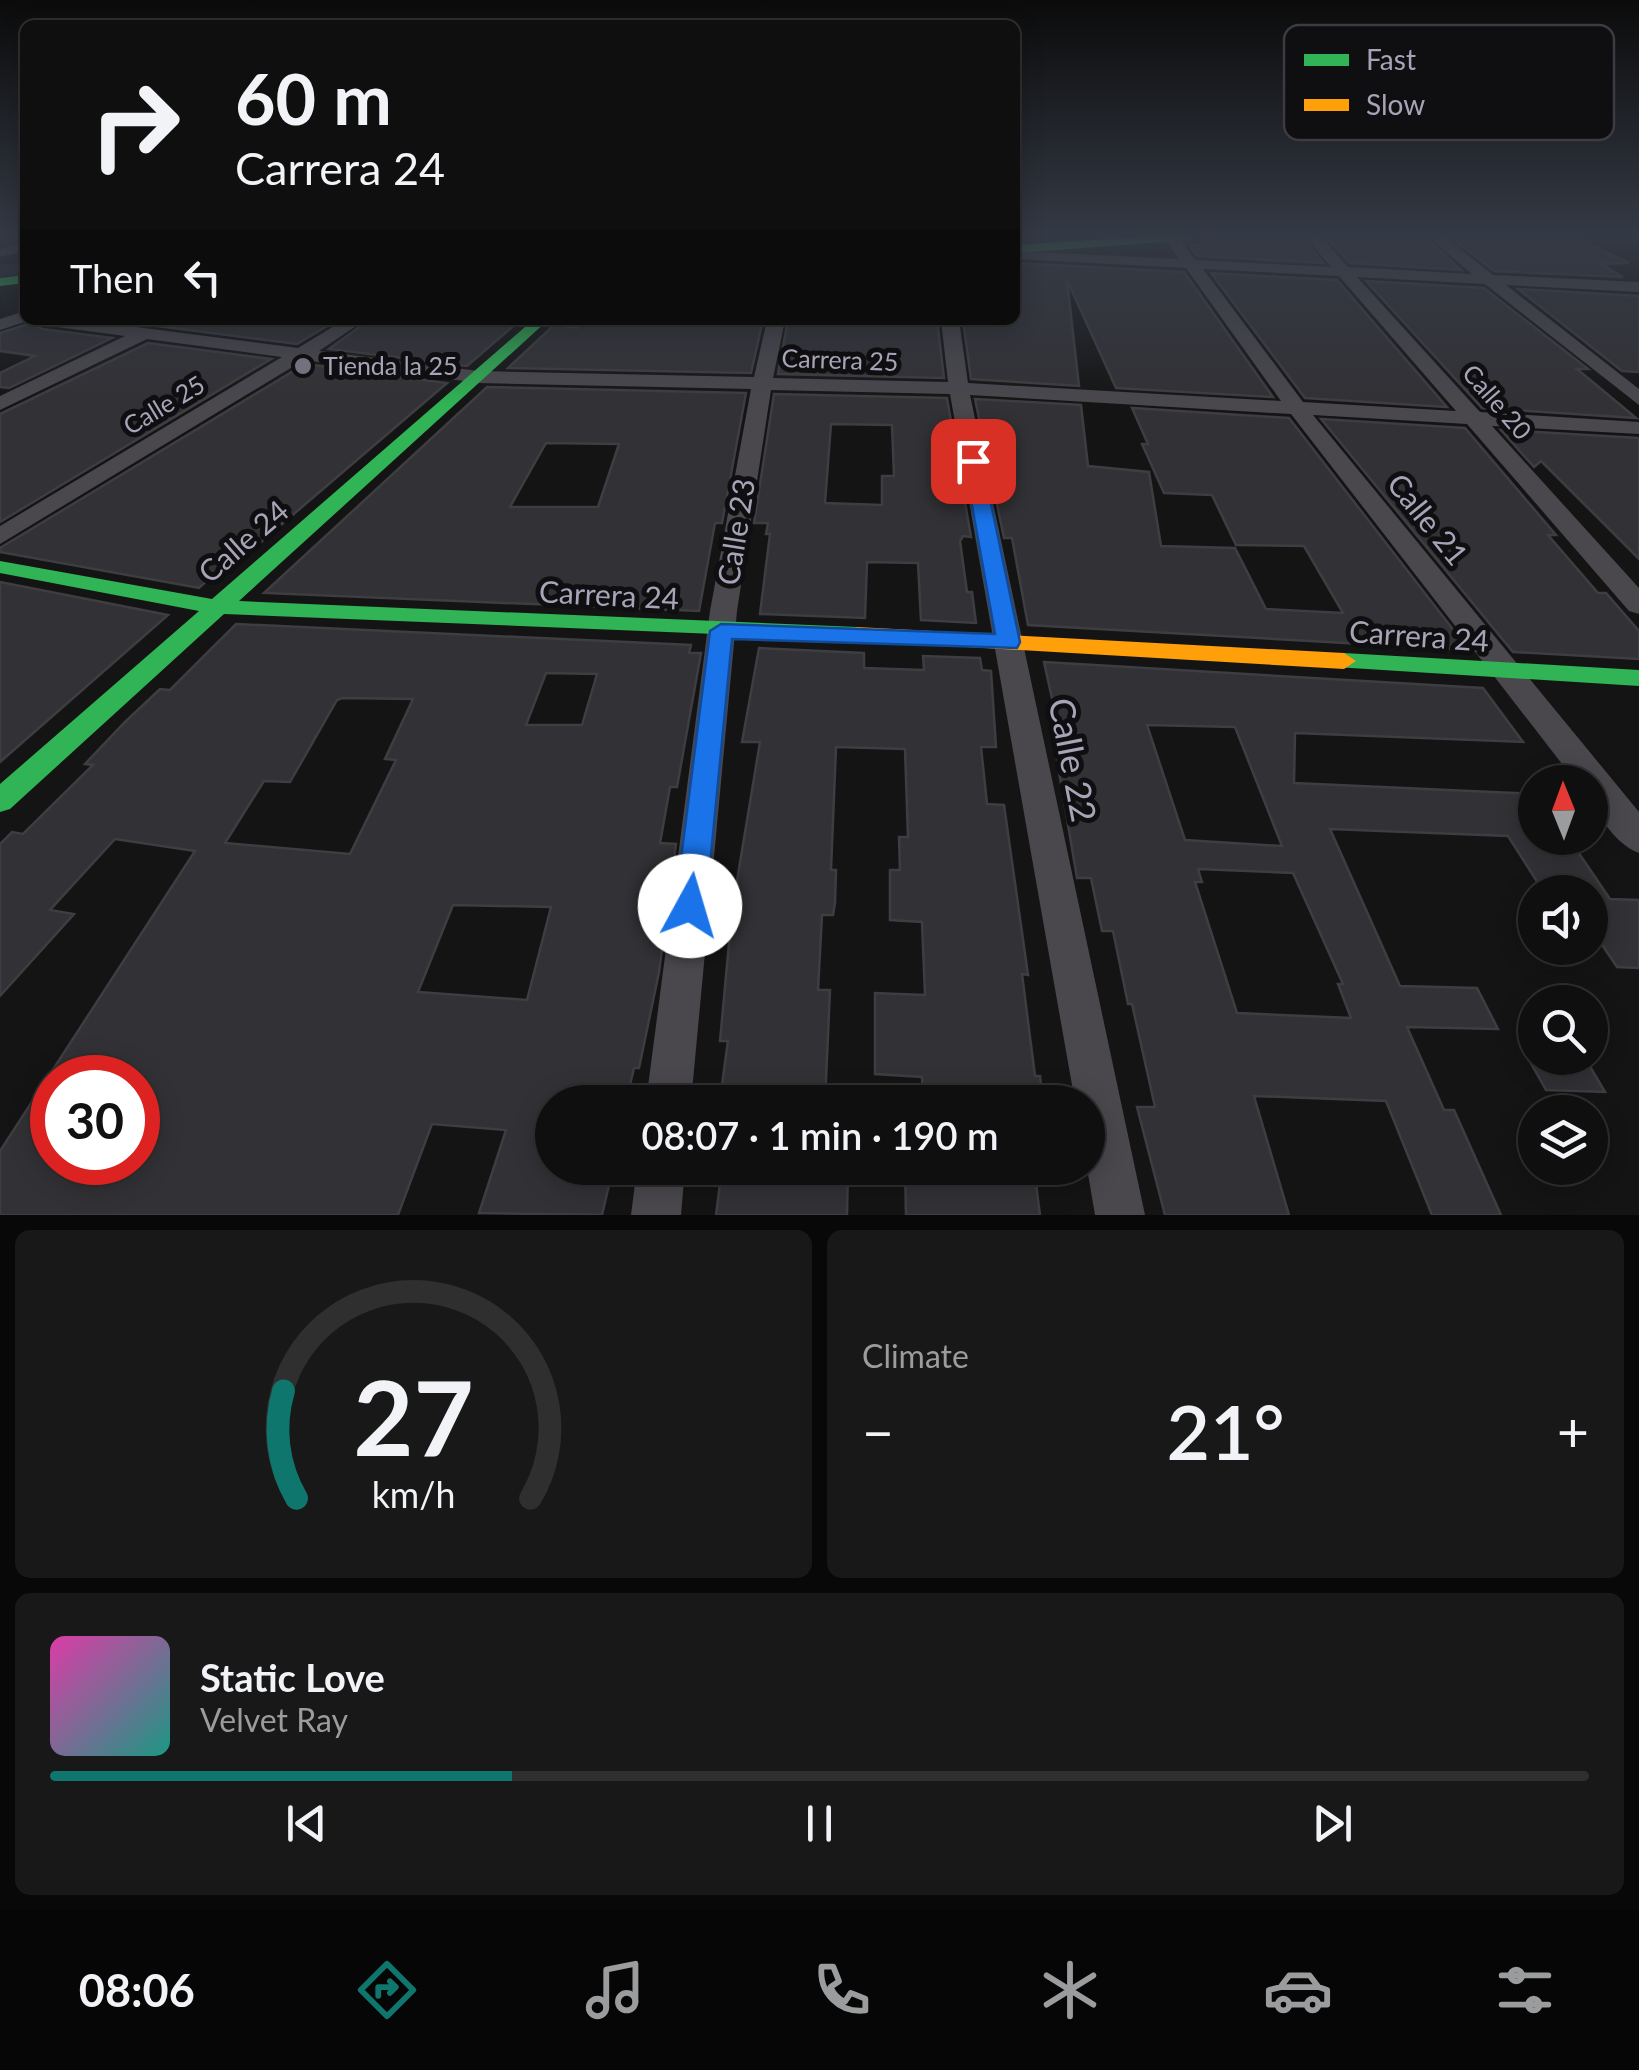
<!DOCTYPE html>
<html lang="en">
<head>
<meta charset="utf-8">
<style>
	:root { --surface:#0f0f0f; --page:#181818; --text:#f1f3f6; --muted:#9b9c9e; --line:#2f2f2f; --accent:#0f766e }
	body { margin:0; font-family:Lato,sans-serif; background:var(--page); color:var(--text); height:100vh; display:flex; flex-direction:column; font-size:38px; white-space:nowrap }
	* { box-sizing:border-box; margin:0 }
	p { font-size:32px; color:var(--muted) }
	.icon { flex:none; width:55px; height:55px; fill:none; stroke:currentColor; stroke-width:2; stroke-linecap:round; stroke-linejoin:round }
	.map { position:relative; height:1215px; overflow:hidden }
	.panel { display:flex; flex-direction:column; gap:15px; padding:15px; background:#080808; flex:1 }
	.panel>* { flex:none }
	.guide { position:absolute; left:20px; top:20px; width:1000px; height:305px; border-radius:15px; box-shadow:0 5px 25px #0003,0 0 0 2px var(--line); background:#0f0f0f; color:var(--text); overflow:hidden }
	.needle { width:65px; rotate:359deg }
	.fabs { position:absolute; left:1518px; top:765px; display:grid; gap:20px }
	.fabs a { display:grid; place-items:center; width:90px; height:90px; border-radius:50%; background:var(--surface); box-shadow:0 5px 25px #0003,0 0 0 2px var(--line); font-size:50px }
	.speed { position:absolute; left:30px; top:1055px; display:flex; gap:20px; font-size:50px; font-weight:700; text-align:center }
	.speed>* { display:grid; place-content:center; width:130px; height:130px; border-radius:50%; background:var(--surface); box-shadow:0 5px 25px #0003,0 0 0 2px var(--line); line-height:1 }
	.speed .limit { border:15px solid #d22; background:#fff; color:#111 }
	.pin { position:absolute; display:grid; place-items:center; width:85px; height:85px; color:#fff; margin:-42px; border-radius:20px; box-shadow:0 5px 15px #0006 }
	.me { position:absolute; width:110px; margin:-55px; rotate:6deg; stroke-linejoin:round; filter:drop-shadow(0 0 8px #0008) }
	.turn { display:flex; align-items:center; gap:35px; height:210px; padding:0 50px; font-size:45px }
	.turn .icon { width:130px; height:130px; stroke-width:2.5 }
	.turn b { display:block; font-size:70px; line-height:85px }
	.then { display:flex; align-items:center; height:95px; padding:0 50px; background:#0003; gap:20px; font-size:38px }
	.big { font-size:75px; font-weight:600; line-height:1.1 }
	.panel .widget { flex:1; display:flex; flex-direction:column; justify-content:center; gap:15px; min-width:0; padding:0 35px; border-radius:15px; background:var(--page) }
	.panel .dial { align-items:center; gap:0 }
	.dial svg { height:260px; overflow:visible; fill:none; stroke:var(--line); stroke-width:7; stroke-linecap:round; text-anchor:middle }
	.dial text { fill:var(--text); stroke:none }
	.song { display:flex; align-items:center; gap:30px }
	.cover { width:120px; height:120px; border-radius:15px; background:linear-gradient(135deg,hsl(320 70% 55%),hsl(170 70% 35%)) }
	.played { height:10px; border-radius:5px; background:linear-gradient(90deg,var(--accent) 30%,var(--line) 30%) }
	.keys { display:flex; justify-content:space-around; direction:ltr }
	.heat { display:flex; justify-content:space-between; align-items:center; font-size:55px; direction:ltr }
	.panel .tiles { flex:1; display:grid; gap:15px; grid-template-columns:1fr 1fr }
	.widget:last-child { grid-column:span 2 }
	.trip { position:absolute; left:535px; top:1085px; width:570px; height:100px; border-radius:50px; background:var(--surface); box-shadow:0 5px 25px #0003,0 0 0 2px var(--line); font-weight:600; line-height:100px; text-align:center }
	.menu { display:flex; height:160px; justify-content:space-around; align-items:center; background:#060606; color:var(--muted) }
	.menu .icon { width:70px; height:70px }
	.menu .active { color:var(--accent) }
	.menu b { font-size:45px; color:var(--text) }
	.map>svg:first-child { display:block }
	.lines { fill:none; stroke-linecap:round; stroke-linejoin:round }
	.canal { fill:#262737; fill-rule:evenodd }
	.building { fill:#323135; stroke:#3e3d41; stroke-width:2.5; fill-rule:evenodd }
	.street { fill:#4a484d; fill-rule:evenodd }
	.fast { fill:#30b455; fill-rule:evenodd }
	.slow { fill:#ff9f0a; fill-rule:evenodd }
	.route { fill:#1a73e8; stroke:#114b97; stroke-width:2.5 }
	.poi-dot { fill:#74717e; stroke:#0f0e10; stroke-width:4 }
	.labels { text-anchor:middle; stroke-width:10; stroke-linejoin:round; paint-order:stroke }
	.far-street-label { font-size:25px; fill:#a8a3b7; stroke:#0f0e10 }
	.far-poi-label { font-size:25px; fill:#a8a3b7; stroke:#0f0e10; text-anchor:start }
	.street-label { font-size:30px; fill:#a8a3b7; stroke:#0f0e10 }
	.near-street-label { font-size:35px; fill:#a8a3b7; stroke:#0f0e10 }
	.key { fill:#0f0e10; stroke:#3d3b42; stroke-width:2.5 }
	.key-label { font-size:28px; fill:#a8a3b7 }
</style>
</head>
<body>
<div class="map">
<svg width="1639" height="1215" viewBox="0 0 1639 1215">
	<rect width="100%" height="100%" fill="#141414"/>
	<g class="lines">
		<polygon class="canal" points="25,262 25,274 0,277 0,265"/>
	</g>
	<g class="building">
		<polygon points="1205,237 1302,237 1323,263 1197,256 1190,246 1210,242"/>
		<polygon points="1326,237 1425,237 1461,270 1350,263"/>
		<polygon points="1451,237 1576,238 1629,263 1601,264 1623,277 1494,271"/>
		<polygon points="1015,263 1184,272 1273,397 1116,388 1067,280 1079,386 971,379 963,320 1015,320"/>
		<polygon points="1211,273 1337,280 1447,407 1305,398"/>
		<polygon points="1366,281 1484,288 1588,369 1577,369 1636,418 1482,408"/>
		<polygon points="1518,289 1639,296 1639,372 1622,371"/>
		<polygon points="111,320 337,320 297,344"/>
		<polygon points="369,320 512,320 519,321 467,366 329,349"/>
		<polygon points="583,320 705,322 763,320 751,373 508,368 554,325 577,328"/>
		<polygon points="788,320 937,320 944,378 778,374"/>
		<polygon points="31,323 42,329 112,338 9,388 0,387 0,373 35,356 0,351 0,333"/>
		<polygon points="148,343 271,359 0,522 0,414"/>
		<polygon points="305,364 447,383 254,548 249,543 199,588 0,552 0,548"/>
		<path d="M487,387L746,393L722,523H715L699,611L264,593ZM546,443L619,444L598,507H510Z"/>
		<path d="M774,394L947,398L971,537L963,536L960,541L967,592H972L976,623L921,620L918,563L867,562L865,618L760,614L770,534H766L768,523H754ZM831,424L892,425L894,476H882V505L825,503Z"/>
		<polygon points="975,399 1081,405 1088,466 1149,472 1161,546 1235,548 1266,609 1343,613 1304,546 1236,545 1212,495 1164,493 1142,444 1148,444 1132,408 1289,418 1469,650 1028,625 1012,538 1004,538"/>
		<polygon points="1321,419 1465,428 1556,535 1548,535 1598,593 1606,593 1639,631 1639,659 1513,652"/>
		<polygon points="1501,430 1639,438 1639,559 1541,461 1534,467"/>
		<polygon points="0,582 168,615 0,762"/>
		<path d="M236,624L691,645L689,653H701L677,787H670L660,843L676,844L659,972L639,1068H634L626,1102H552V1168H613L602,1215L479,1213L506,1130L432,1124L398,1215H0V1151L195,851L115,839L50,910L74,914L0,996V844L12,832L23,834L93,765L85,764L125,722L160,689L170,690ZM546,673L597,674L582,725H526ZM342,698L413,699L385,759L396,760L350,854L225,843L264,781L290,782L337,700ZM453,905L551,907L527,1000L418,992ZM52,1078H138V1162H52Z"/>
		<polygon points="759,648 864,653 864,668 924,670 923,656 980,658 982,670 991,671 996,747 981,747 987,804 1004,805 1028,975 1022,974 1035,1076 1040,1076 1043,1102 923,1102 922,1077 875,1074 875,993 925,995 922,922 890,920 890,870 900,870 899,837 908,837 905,749 836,747 831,870 836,870 835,903 833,915 822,915 818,990 830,990 825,1102 720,1099 728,1041 720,1041 732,911 760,742 742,742"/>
		<path d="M1044,662L1483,688L1523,742L1295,733L1294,783L1535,794V845L1574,846L1610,899L1639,900V968L1617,967L1590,927V892L1543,891L1508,836L1330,829L1400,986L1477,988L1498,1029L1407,1027L1444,1110H1454L1501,1215H1432L1386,1101L1254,1096L1289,1215H1165L1137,1107H1155L1132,1004H1128L1113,931H1102L1091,878H1077L1052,730H1059ZM1147,725L1235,727L1282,846L1185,840ZM1198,869L1293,873L1343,984H1338L1351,1018L1237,1013L1195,882H1202Z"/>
		<polygon points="1528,1058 1585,1058 1605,1092 1546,1090"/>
		<polygon points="722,1168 848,1168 847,1215 716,1215"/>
		<polygon points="905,1168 1034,1168 1040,1215 906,1215"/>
	</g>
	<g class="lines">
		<g class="street">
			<path d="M1164,237H1178L1195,260L1331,267L1306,237H1321L1348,267L1472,274L1429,237H1445L1493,275L1639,282V292L1506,285L1639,389V405L1485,284L1357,277L1480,412L1639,422V434L1492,426L1639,588V614L1629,611L1467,424L1313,415L1639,812V853C1614,844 1590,808 1590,782H1576L1291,414L970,395L1145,1215H1095L1087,1168L1088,1102H1075L950,394L771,390L737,611L691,1102H646L710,611L751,389L479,383L304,360L0,544V526L282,357L147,339L0,410V396L125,336L42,325L33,320H82L298,348L344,320H365L319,351L479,371L754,377L767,320H785L773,378L948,382L941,320H959L968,383L1281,401L1186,268L1015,259V251L1179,259ZM1203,269L1339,276L1456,411L1303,402Z"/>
			<polygon points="25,243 25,251 0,257 0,249"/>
			<polygon points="25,311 25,320 30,320 0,330 0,319"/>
			<polygon points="637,1168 685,1168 681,1215 631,1215"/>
		</g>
		<g class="fast">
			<polygon points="1138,237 1194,237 1188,240 1015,253 1015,245"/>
			<polygon points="25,275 25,283 0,286 0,278"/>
			<polygon points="533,320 548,320 239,601 857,627 865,630 869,635 865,640 224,614 10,809 0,812 0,784 199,611 0,573 0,561 212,599"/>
			<polygon points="1344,653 1639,670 1639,686 1335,667 1332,661"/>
		</g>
		<polygon class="slow" points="857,627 1344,653 1356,661 1344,669 849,640 845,635 849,630"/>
	</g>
	<linearGradient id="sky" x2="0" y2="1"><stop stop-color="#0b0b0b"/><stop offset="0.58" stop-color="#343a45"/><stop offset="1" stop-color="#343a45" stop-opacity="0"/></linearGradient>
	<rect width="1639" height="407" fill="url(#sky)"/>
	<polygon class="route" points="973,455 982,461 1020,642 1017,648 732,639 706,906 702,916 690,920 679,916 675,906 710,631 721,624 995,634 964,461"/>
	<circle class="poi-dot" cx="303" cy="366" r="10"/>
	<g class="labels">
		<g class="far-street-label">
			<text transform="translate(840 360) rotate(2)" y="9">Carrera 25</text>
			<text transform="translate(1497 402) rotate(49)" y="9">Calle 20</text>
			<text transform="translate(164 405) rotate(-31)" y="9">Calle 25</text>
		</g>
		<g class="far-poi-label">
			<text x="323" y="375">Tienda la 25</text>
		</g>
		<g class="street-label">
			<text transform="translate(1427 520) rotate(51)" y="10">Calle 21</text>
			<text transform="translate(737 532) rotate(-81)" y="10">Calle 23</text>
			<text transform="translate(244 542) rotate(-41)" y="10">Calle 24</text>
			<text transform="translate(609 596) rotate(3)" y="10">Carrera 24</text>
			<text transform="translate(1419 637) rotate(4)" y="10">Carrera 24</text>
		</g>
		<g class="near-street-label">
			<text transform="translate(1072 760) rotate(79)" y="12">Calle 22</text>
		</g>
	</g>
	<rect x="1284" y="25" width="330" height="115" rx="15" class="key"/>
	<rect x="1304" y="54" width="45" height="12" fill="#30b455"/>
	<rect x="1304" y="99" width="45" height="12" fill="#ff9f0a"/>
	<g class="key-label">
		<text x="1366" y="70">Fast</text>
		<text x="1366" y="115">Slow</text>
	</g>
</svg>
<div class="fabs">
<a><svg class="needle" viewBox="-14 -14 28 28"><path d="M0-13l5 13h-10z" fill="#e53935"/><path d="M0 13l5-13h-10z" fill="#9b9c9e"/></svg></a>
<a><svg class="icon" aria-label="sound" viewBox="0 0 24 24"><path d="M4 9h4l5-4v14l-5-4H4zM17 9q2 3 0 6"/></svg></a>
<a><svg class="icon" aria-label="search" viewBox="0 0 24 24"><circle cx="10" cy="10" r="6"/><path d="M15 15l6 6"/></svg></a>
<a><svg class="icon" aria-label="layers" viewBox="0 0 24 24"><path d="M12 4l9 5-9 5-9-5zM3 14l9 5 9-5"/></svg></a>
</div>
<div class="speed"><div class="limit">30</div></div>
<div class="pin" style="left:973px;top:461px;background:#d93025"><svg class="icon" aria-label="arrive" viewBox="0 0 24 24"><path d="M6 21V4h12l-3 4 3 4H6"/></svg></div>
<svg class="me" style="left:690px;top:906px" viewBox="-20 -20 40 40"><circle r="19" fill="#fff"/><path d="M0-13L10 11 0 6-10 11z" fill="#1a73e8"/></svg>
<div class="trip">08:07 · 1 min · 190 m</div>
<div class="guide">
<div class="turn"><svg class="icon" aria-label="right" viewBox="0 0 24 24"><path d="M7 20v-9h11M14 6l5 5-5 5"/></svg><div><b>60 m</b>Carrera 24</div></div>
<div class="then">Then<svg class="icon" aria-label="left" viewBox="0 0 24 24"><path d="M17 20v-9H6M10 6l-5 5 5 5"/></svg></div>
</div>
</div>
<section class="panel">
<div class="tiles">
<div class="widget dial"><svg viewBox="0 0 100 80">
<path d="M14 69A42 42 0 1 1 86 69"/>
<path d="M14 69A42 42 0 0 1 10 36" stroke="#0f766e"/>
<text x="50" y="56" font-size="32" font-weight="700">27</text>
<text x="50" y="72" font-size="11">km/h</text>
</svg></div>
<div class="widget"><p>Climate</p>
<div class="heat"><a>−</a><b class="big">21°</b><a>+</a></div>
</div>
<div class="widget">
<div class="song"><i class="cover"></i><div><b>Static Love</b><p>Velvet Ray</p></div></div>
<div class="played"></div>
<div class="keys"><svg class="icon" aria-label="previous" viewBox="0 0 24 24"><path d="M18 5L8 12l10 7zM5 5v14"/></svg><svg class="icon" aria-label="pause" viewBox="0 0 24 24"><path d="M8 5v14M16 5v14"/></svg><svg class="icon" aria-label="next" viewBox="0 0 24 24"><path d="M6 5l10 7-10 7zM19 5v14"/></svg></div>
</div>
</div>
</section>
<nav class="menu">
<b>08:06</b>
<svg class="icon active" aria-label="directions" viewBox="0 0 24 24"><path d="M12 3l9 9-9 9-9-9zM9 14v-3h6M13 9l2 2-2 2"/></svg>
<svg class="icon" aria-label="music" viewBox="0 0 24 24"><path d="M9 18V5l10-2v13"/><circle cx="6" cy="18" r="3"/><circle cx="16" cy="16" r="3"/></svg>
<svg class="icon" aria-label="phone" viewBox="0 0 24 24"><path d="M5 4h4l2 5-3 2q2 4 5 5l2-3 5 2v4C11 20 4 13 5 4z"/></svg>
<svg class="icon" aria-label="climate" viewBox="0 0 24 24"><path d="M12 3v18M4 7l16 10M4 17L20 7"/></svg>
<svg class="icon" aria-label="car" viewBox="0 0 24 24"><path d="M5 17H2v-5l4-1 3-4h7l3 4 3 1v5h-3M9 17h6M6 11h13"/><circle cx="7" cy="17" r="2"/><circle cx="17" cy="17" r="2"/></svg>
<svg class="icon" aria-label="filters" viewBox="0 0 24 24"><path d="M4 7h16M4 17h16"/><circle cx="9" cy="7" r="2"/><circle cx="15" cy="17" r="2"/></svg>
</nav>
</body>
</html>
